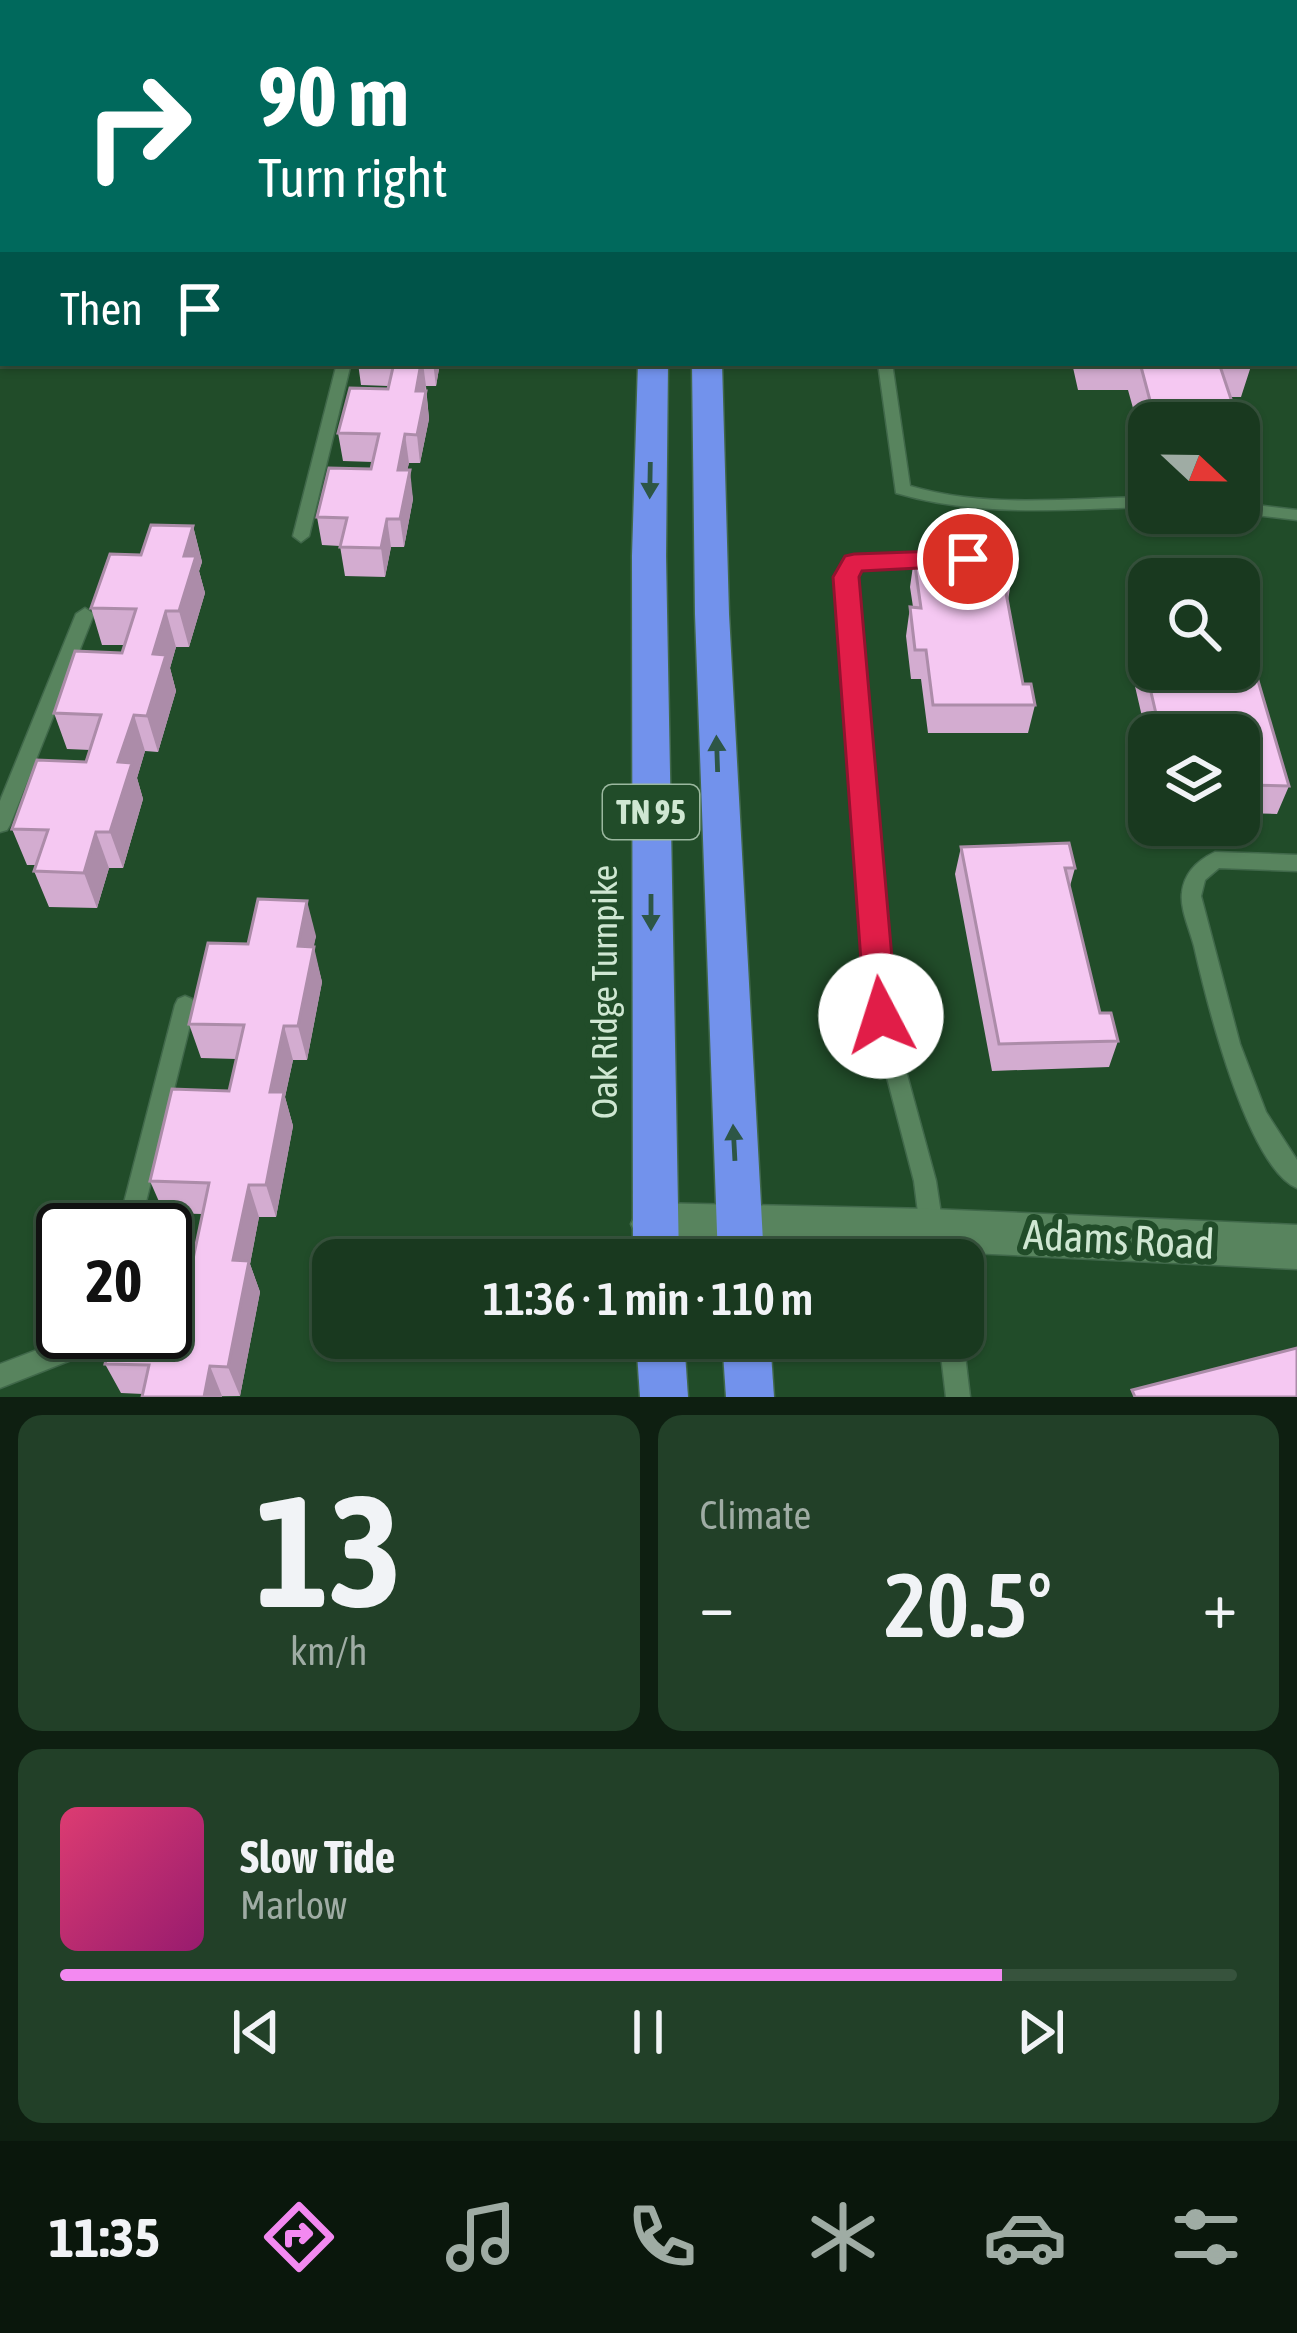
<!DOCTYPE html>
<html lang="en">
<head>
<meta charset="utf-8">
<style>
	:root { --surface:#19391f; --page:#224028; --text:#f1f3f6; --muted:#9faca4; --line:#37533d; --accent:#f389f1 }
	body { margin:0; font-family:"Asap Condensed",sans-serif; background:var(--page); color:var(--text); height:100vh; display:flex; flex-direction:column; font-size:45px; white-space:nowrap }
	* { box-sizing:border-box; margin:0 }
	p { font-size:39px; color:var(--muted) }
	.icon { flex:none; width:66px; height:66px; fill:none; stroke:currentColor; stroke-width:2; stroke-linecap:round; stroke-linejoin:round }
	.map { position:relative; height:1397px; overflow:hidden }
	.drawer { display:flex; flex-direction:column; gap:18px; padding:18px; background:#0e1f11; flex:1 }
	.drawer>* { flex:none }
	.hud { position:absolute; left:0px; top:0px; width:1299px; height:366px; box-shadow:0 3px 9px #0004,0 0 0 3px var(--line); background:#00695c; color:#fff; overflow:hidden }
	.needle { width:78px; rotate:112deg }
	.buttons { position:absolute; left:1128px; top:402px; display:grid; gap:24px }
	.buttons a { display:grid; place-items:center; width:132px; height:132px; border-radius:24px; background:var(--surface); box-shadow:0 3px 9px #0004,0 0 0 3px var(--line); font-size:60px }
	.speed { position:absolute; left:36px; top:1203px; display:flex; gap:24px; font-size:60px; font-weight:700; text-align:center }
	.speed>* { display:grid; place-content:center; width:156px; height:156px; border-radius:50%; background:var(--surface); box-shadow:0 3px 9px #0004,0 0 0 3px var(--line); line-height:1 }
	.speed .limit { border:6px solid #111; border-radius:18px; background:#fff; color:#111 }
	.pin { position:absolute; display:grid; place-items:center; width:102px; height:102px; color:#fff; margin:-51px; border:6px solid #fff; border-radius:50%; box-shadow:0 3px 12px #0007 }
	.me { position:absolute; width:132px; margin:-66px; rotate:355deg; stroke-linejoin:round; filter:drop-shadow(0 0 9px #0008) }
	.turn { display:flex; align-items:center; gap:42px; height:252px; padding:0 60px; font-size:54px }
	.turn .icon { width:156px; height:156px; stroke-width:2.5 }
	.turn b { display:block; font-size:84px; line-height:102px }
	.then { display:flex; align-items:center; height:114px; padding:0 60px; background:#0003; gap:24px; font-size:45px }
	.big { font-size:90px; font-weight:600; line-height:1.1 }
	.drawer .tile { flex:1; display:flex; flex-direction:column; justify-content:center; gap:18px; min-width:0; padding:0 42px; border-radius:24px; background:var(--page) }
	.drawer .dial { align-items:center; gap:0 }
	.dial b { font-size:156px; line-height:1 }
	.song { display:flex; align-items:center; gap:36px }
	.cover { width:144px; height:144px; border-radius:18px; background:linear-gradient(135deg,hsl(340 70% 55%),hsl(320 70% 35%)) }
	.played { height:12px; border-radius:6px; background:linear-gradient(90deg,var(--accent) 80%,var(--line) 80%) }
	.keys { display:flex; justify-content:space-around; direction:ltr }
	.heat { display:flex; justify-content:space-between; align-items:center; font-size:66px; direction:ltr }
	.drawer .tiles { flex:1; display:grid; gap:18px; grid-template-columns:1fr 1fr }
	.tile:last-child { grid-column:span 2 }
	.trip { position:absolute; left:312px; top:1239px; width:672px; height:120px; border-radius:24px; background:var(--surface); box-shadow:0 3px 9px #0004,0 0 0 3px var(--line); font-weight:600; line-height:120px; text-align:center }
	.tabs { display:flex; height:192px; justify-content:space-around; align-items:center; background:#0a170c; color:var(--muted) }
	.tabs .icon { width:84px; height:84px }
	.tabs .on { color:var(--accent) }
	.tabs b { font-size:54px; color:var(--text) }
	.map>svg:first-child { display:block }
	.green { fill:#695315 }
	.lines { fill:none; stroke-linecap:round; stroke-linejoin:round }
	.lane-casing { stroke:#40684a; stroke-width:3 }
	.street-casing { stroke:#40684a; stroke-width:3 }
	.secondary-casing { stroke:#40684a; stroke-width:3 }
	.highway-casing { stroke:#40684a; stroke-width:3 }
	.lane { fill:#58845e; fill-rule:evenodd }
	.street { fill:#58845e; fill-rule:evenodd }
	.secondary { fill:#58845e; fill-rule:evenodd }
	.highway { fill:#7292ec; fill-rule:evenodd }
	.wall { fill:#d3acd0 }
	.shaded-wall { fill:#ac8ca9 }
	.building { fill:#f5c8f2; stroke:#ac8ca9; stroke-width:3 }
	.oneway { fill:#2d5646 }
	.route { fill:#e11d48; stroke:#92132f; stroke-width:3 }
	.labels { text-anchor:middle; stroke-width:12; stroke-linejoin:round; paint-order:stroke }
	.shield { fill:#214c29; stroke:#9bb89f; stroke-width:3 }
	.shield-label { font-size:33px; font-weight:bold; fill:#cfe7d2 }
	.street-label { font-size:36px; fill:#cfe7d2; stroke:#214c29 }
	.near-street-label { font-size:42px; fill:#cfe7d2; stroke:#214c29 }
</style>
</head>
<body>
<div class="map">
<svg width="1297" height="1397" viewBox="0 0 1297 1397">
	<rect width="100%" height="100%" fill="#214c29"/>
	<polygon class="green" points="0,0 587,0 587,3 3,3 3,79"/>
	<g class="lines">
		<defs>
			<g id="lane">
				<polygon points="3,188 3,200 0,201 0,189"/>
				<polygon points="337,363 351,363 309,536 301,542 293,536"/>
				<path d="M878,363H892L910,486C987,509 1069,498 1149,497V507C1063,509 980,518 896,493Z"/>
				<polygon points="1239,503 1297,510 1297,520 1238,513"/>
				<polygon points="967,552 973,554 975,558 973,562 859,568 854,577 891,1016 936,1181 948,1260 924,1260 914,1181 871,1016 838,577 848,559 854,557"/>
				<polygon points="85,608 94,614 10,825 7,830 0,832 0,801 76,614"/>
				<path d="M1215,852L1297,855V871L1219,868L1205,880L1201,896L1240,1044L1266,1112L1297,1160V1188C1247,1167 1206,999 1194,946C1190,930 1180,909 1182,893C1184,873 1198,860 1215,852Z"/>
				<polygon points="185,996 192,999 195,1005 139,1230 117,1230 175,1005 178,999"/>
				<polygon points="84,1332 114,1332 109,1345 0,1388 0,1364"/>
				<polygon points="939,1338 963,1338 970,1397 946,1397"/>
			</g>
			<polygon id="street" points="654,1203 930,1209 1297,1225 1297,1269 930,1251 654,1245 638,1239 631,1224 638,1209"/>
			<polygon id="secondary" points="3,322 3,341 0,342 0,323"/>
			<g id="highway">
				<rect x="642" y="0" width="24" height="3"/>
				<rect x="685" y="0" width="24" height="3"/>
				<polygon points="638,363 668,363 666,556 679,1260 633,1260 632,556"/>
				<polygon points="692,363 722,363 729,614 764,1260 718,1260 695,614"/>
				<polygon points="636,1338 684,1338 688,1397 640,1397"/>
				<polygon points="722,1338 770,1338 774,1397 726,1397"/>
			</g>
		</defs>
		<use href="#lane" class="lane-casing"/>
		<use href="#street" class="street-casing"/>
		<use href="#secondary" class="secondary-casing"/>
		<use href="#highway" class="highway-casing"/>
		<use href="#lane" class="lane"/>
		<use href="#street" class="street"/>
		<use href="#secondary" class="secondary"/>
		<use href="#highway" class="highway"/>
	</g>
	<g class="wall">
		<rect x="0" y="108" width="3" height="48"/>
		<polygon points="358,363 440,363 436,386 426,386 429,419 420,463 409,463 407,470 413,499 404,547 391,547 385,577 345,576 340,546 322,545 317,517 371,469 373,462 343,461 338,433 388,389 388,386 361,385"/>
		<polygon points="1072,363 1252,363 1241,397 1230,397 1234,408 1230,423 1149,423 1149,444 1143,444 1128,390 1078,390"/>
		<polygon points="193,526 202,562 199,571 205,593 189,647 176,647 170,668 176,691 158,752 145,751 137,778 143,799 123,868 109,868 97,908 49,907 34,871 36,865 27,865 12,829 86,762 90,750 67,749 54,713 122,653 125,645 102,645 91,608 141,555"/>
		<polygon points="914,559 1012,577 1008,600 1023,684 1035,705 1028,733 928,733 921,679 911,679 906,636 910,607 913,607 910,587"/>
		<polygon points="1133,615 1289,786 1277,814 1240,813 1239,816 1239,735 1149,735 1149,747 1125,643"/>
		<polygon points="961,847 1075,868 1070,886 1100,1013 1118,1041 1109,1067 992,1071 955,874"/>
		<polygon points="316,936 313,947 322,982 307,1060 293,1060 285,1097 293,1126 276,1217 259,1217 250,1264 260,1292 240,1396 142,1397 143,1394 121,1393 105,1364 193,1259 202,1214 164,1213 150,1181 229,1091 236,1059 201,1058 189,1024 248,944"/>
	</g>
	<g class="shaded-wall">
		<polygon points="421,363 423,363 426,386 419,419 416,391"/>
		<polygon points="433,363 440,363 436,386"/>
		<polygon points="426,391 429,419 420,463 417,435"/>
		<polygon points="405,434 409,463 401,498 398,470"/>
		<polygon points="410,470 413,499 404,547 400,519"/>
		<polygon points="387,519 391,547 385,577 381,548"/>
		<polygon points="193,526 202,562 199,571 205,593 189,647 179,611 184,556"/>
		<polygon points="166,611 176,647 170,668 176,691 158,752 147,716 153,654"/>
		<polygon points="134,715 145,751 137,778 143,799 123,868 110,832 118,762"/>
		<polygon points="96,832 109,868 97,908 84,873"/>
		<polygon points="307,901 316,936 307,981 298,946"/>
		<polygon points="314,947 322,982 307,1060 298,1026"/>
		<polygon points="284,1026 293,1060 285,1097 293,1126 276,1217 266,1185 270,1092"/>
		<polygon points="249,1185 259,1217 250,1264 260,1292 240,1396 228,1367 233,1260"/>
		<polygon points="210,1366 222,1396 222,1397 204,1397"/>
	</g>
	<g class="building">
		<rect x="0" y="108" width="3" height="22"/>
		<polygon points="394,363 421,363 416,391 426,391 417,435 405,434 398,470 410,470 400,519 387,519 381,548 340,547 347,518 317,517 329,468 371,469 379,434 338,433 350,388 388,389"/>
		<polygon points="1140,363 1219,363 1234,408 1152,408"/>
		<polygon points="151,525 193,526 184,556 196,556 179,611 166,611 153,654 166,655 147,716 134,715 118,762 132,763 110,832 96,832 84,873 34,871 48,830 12,829 37,760 86,762 101,715 54,713 75,651 122,653 136,609 91,608 110,554 141,555"/>
		<polygon points="914,559 1009,559 1012,577 1003,577 1023,684 1031,684 1035,705 933,705 926,650 915,650 910,607 921,608"/>
		<polygon points="1133,615 1149,615 1149,669 1239,669 1239,616 1289,786 1244,785 1247,795 1239,795 1239,735 1161,735"/>
		<polygon points="1069,843 1075,868 1065,868 1100,1013 1111,1013 1118,1041 999,1044 961,847"/>
		<polygon points="258,899 307,901 298,946 314,947 298,1026 284,1026 270,1092 284,1092 266,1185 249,1185 233,1260 249,1261 228,1367 210,1366 204,1397 142,1397 149,1365 105,1364 113,1332 165,1332 165,1258 193,1259 209,1183 150,1181 172,1089 229,1091 244,1025 189,1024 208,943 248,944"/>
		<polygon points="1297,1348 1297,1397 1135,1397 1132,1390"/>
	</g>
	<defs><path id="oneway-solid" d="M-6-.8H1V-3.2L6.5 0L1 3.2V.8H-6Z" transform="scale(3)"/></defs>
	<g class="oneway">
		<use href="#oneway-solid" transform="translate(650 480) rotate(91)"/>
		<use href="#oneway-solid" transform="translate(717 754) rotate(-92)"/>
		<use href="#oneway-solid" transform="translate(651 912) rotate(90)"/>
		<use href="#oneway-solid" transform="translate(734 1143) rotate(-93)"/>
	</g>
	<polygon class="route" points="968,550 976,553 980,559 976,565 862,571 859,577 897,1016 892,1026 881,1030 870,1026 865,1016 833,577 845,556 854,554"/>
	<g class="labels">
		<rect class="shield" x="603" y="785" width="96" height="54" rx="9"/>
		<g class="shield-label">
			<text x="651" y="824">TN 95</text>
		</g>
		<g class="street-label">
			<text transform="translate(604 992) rotate(-90)" y="13">Oak Ridge Turnpike</text>
		</g>
		<g class="near-street-label">
			<text transform="translate(1119 1239) rotate(3)" y="15">Adams Road</text>
		</g>
	</g>
</svg>
<div class="buttons">
<a><svg class="needle" viewBox="-14 -14 28 28"><path d="M0-13l5 13h-10z" fill="#e53935"/><path d="M0 13l5-13h-10z" fill="#9faca4"/></svg></a>
<a><svg class="icon" aria-label="search" viewBox="0 0 24 24"><circle cx="10" cy="10" r="6"/><path d="M15 15l6 6"/></svg></a>
<a><svg class="icon" aria-label="layers" viewBox="0 0 24 24"><path d="M12 4l9 5-9 5-9-5zM3 14l9 5 9-5"/></svg></a>
</div>
<div class="speed"><div class="limit">20</div></div>
<div class="pin" style="left:968px;top:559px;background:#d93025"><svg class="icon" aria-label="arrive" viewBox="0 0 24 24"><path d="M6 21V4h12l-3 4 3 4H6"/></svg></div>
<svg class="me" style="left:881px;top:1016px" viewBox="-20 -20 40 40"><circle r="19" fill="#fff"/><path d="M0-13L10 11 0 6-10 11z" fill="#e11d48"/></svg>
<div class="trip">11:36 · 1 min · 110 m</div>
<div class="hud">
<div class="turn"><svg class="icon" aria-label="right" viewBox="0 0 24 24"><path d="M7 20v-9h11M14 6l5 5-5 5"/></svg><div><b>90 m</b>Turn right</div></div>
<div class="then">Then<svg class="icon" aria-label="arrive" viewBox="0 0 24 24"><path d="M6 21V4h12l-3 4 3 4H6"/></svg></div>
</div>
</div>
<section class="drawer">
<div class="tiles">
<div class="tile dial"><b>13</b><p>km/h</p></div>
<div class="tile"><p>Climate</p>
<div class="heat"><a>−</a><b class="big">20.5°</b><a>+</a></div>
</div>
<div class="tile">
<div class="song"><i class="cover"></i><div><b>Slow Tide</b><p>Marlow</p></div></div>
<div class="played"></div>
<div class="keys"><svg class="icon" aria-label="previous" viewBox="0 0 24 24"><path d="M18 5L8 12l10 7zM5 5v14"/></svg><svg class="icon" aria-label="pause" viewBox="0 0 24 24"><path d="M8 5v14M16 5v14"/></svg><svg class="icon" aria-label="next" viewBox="0 0 24 24"><path d="M6 5l10 7-10 7zM19 5v14"/></svg></div>
</div>
</div>
</section>
<nav class="tabs">
<b>11:35</b>
<svg class="icon on" aria-label="directions" viewBox="0 0 24 24"><path d="M12 3l9 9-9 9-9-9zM9 14v-3h6M13 9l2 2-2 2"/></svg>
<svg class="icon" aria-label="music" viewBox="0 0 24 24"><path d="M9 18V5l10-2v13"/><circle cx="6" cy="18" r="3"/><circle cx="16" cy="16" r="3"/></svg>
<svg class="icon" aria-label="phone" viewBox="0 0 24 24"><path d="M5 4h4l2 5-3 2q2 4 5 5l2-3 5 2v4C11 20 4 13 5 4z"/></svg>
<svg class="icon" aria-label="climate" viewBox="0 0 24 24"><path d="M12 3v18M4 7l16 10M4 17L20 7"/></svg>
<svg class="icon" aria-label="car" viewBox="0 0 24 24"><path d="M5 17H2v-5l4-1 3-4h7l3 4 3 1v5h-3M9 17h6M6 11h13"/><circle cx="7" cy="17" r="2"/><circle cx="17" cy="17" r="2"/></svg>
<svg class="icon" aria-label="filters" viewBox="0 0 24 24"><path d="M4 7h16M4 17h16"/><circle cx="9" cy="7" r="2"/><circle cx="15" cy="17" r="2"/></svg>
</nav>
</body>
</html>
